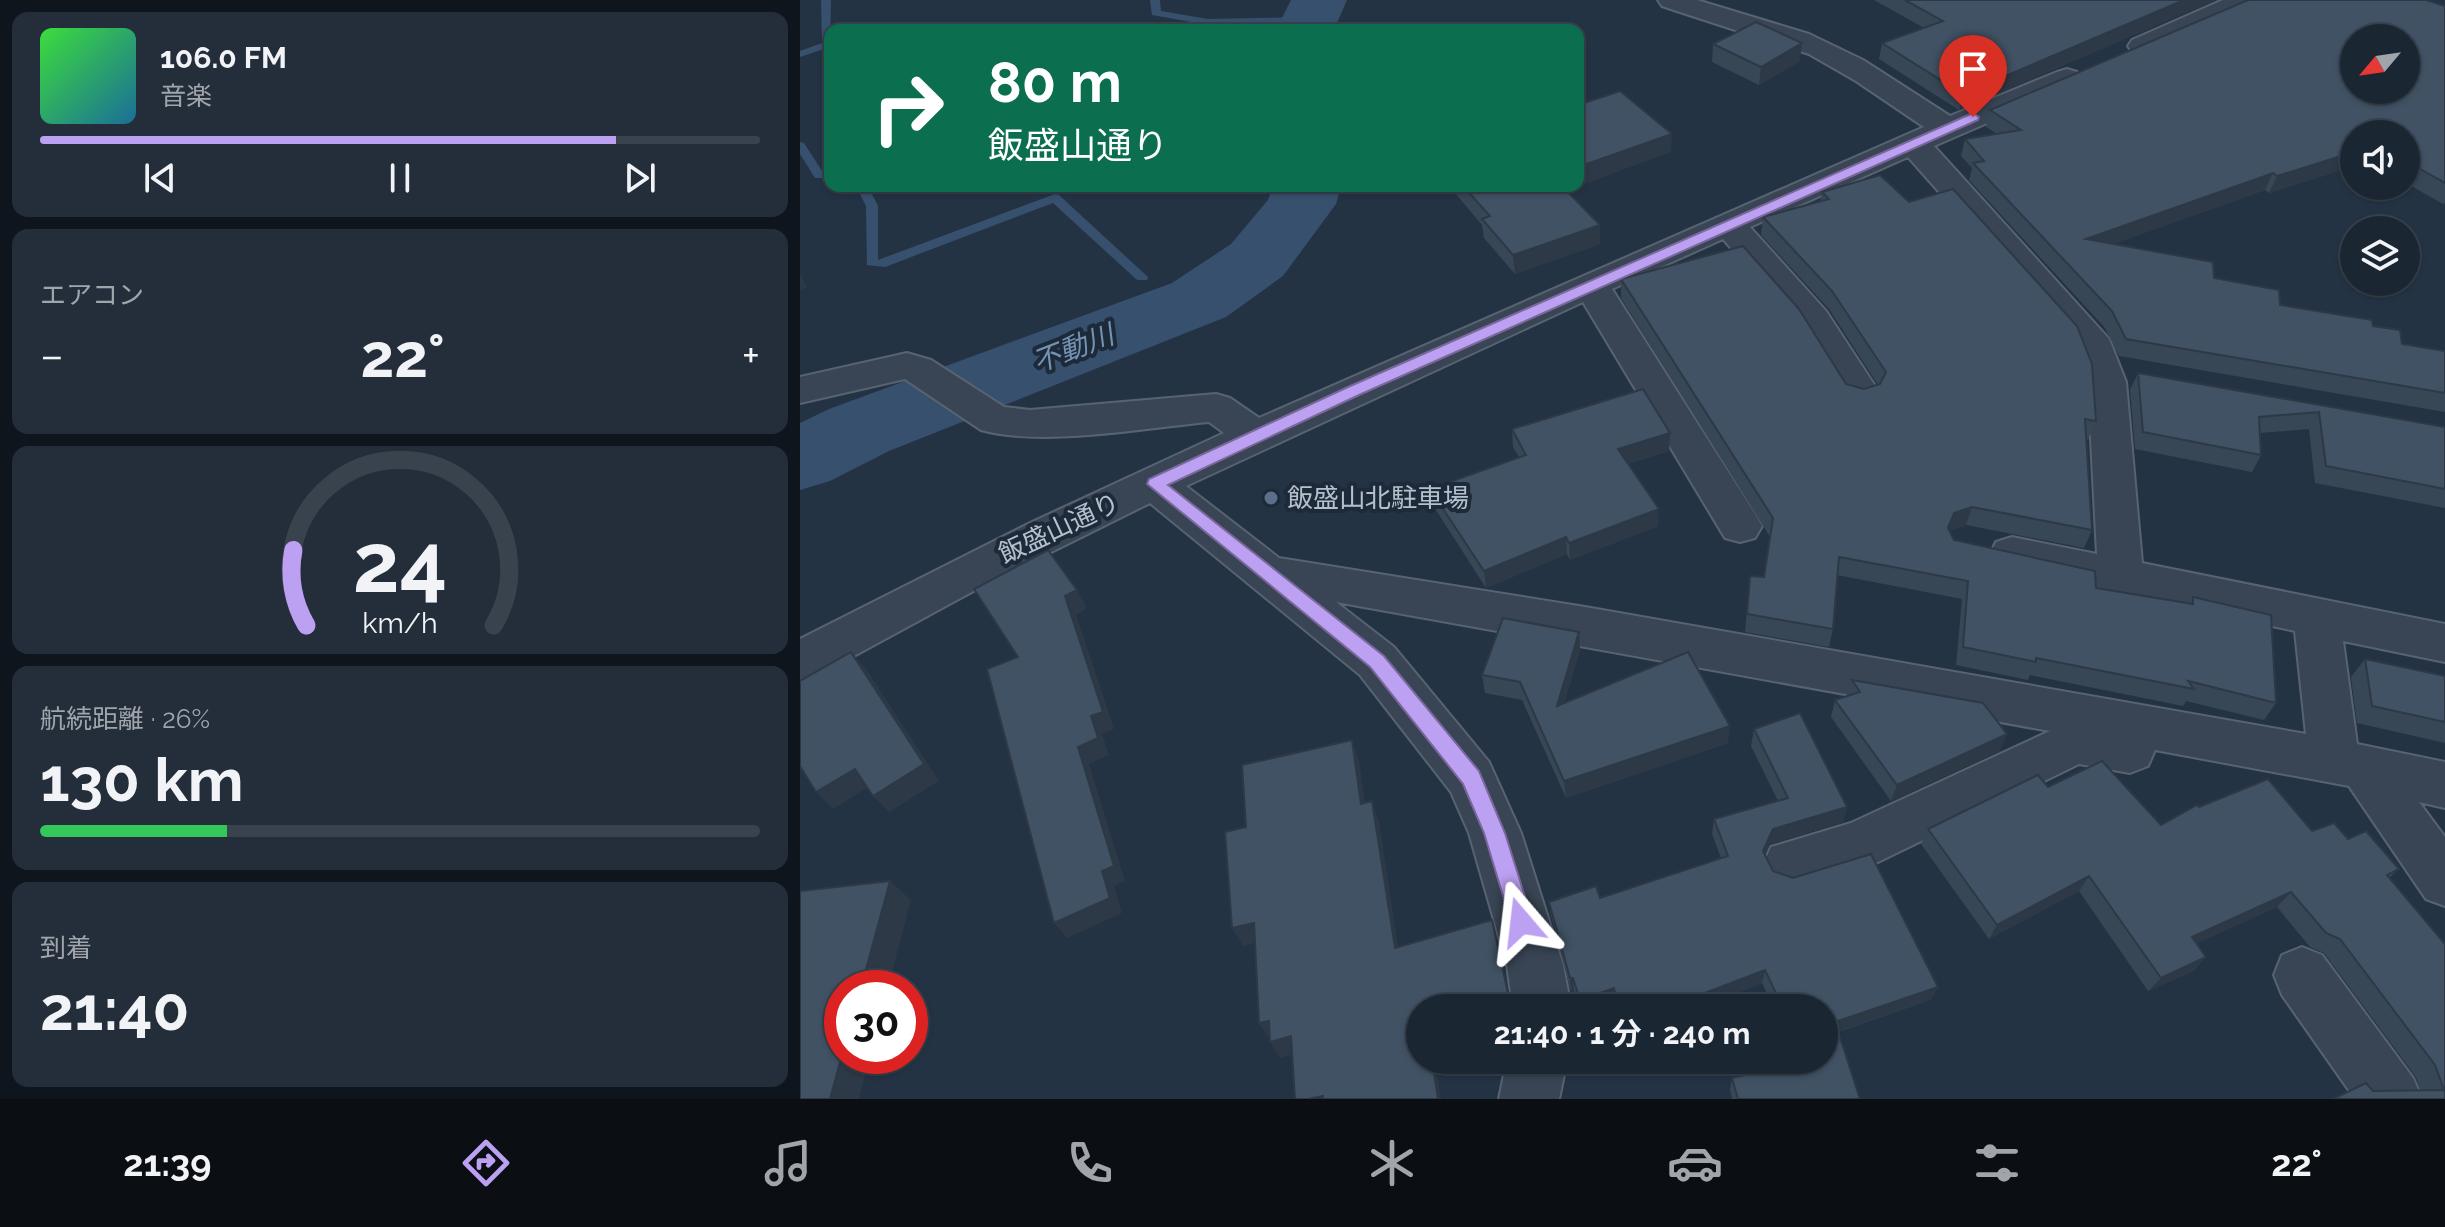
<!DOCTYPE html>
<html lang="ja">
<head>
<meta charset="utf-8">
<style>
	:root { --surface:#1b2633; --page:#242e3b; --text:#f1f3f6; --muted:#a0a5ac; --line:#39434e; --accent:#bca0f2 }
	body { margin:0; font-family:Raleway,"Noto Sans JP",sans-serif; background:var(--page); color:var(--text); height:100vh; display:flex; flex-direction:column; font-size:30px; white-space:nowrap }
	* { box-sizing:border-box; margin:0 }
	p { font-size:26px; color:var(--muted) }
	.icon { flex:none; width:44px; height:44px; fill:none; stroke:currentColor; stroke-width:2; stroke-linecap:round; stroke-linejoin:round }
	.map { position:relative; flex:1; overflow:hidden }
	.sheet { display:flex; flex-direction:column; gap:12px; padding:12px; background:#0f151c; width:800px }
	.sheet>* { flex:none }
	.banner { position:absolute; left:24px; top:24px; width:760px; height:168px; border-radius:16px; box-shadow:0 2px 6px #0004,0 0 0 2px var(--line); background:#0b6e4f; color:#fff; overflow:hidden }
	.needle { width:52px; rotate:241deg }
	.controls { position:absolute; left:1540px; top:24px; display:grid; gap:16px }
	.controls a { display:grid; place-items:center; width:80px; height:80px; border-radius:50%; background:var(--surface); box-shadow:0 2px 6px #0004,0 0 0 2px var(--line); font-size:40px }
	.speed { position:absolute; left:24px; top:970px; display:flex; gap:16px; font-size:40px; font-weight:700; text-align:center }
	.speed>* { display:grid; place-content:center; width:104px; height:104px; border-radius:50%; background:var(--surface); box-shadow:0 2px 6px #0004,0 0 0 2px var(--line); line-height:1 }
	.speed .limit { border:12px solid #d22; background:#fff; color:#111 }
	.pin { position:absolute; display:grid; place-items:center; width:68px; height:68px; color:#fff; margin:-82px -34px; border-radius:50% 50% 50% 0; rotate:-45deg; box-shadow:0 0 8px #0007 }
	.pin .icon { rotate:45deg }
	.me { position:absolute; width:88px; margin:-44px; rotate:343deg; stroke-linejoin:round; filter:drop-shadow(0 0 6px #0008) }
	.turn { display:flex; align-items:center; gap:28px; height:168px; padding:0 32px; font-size:36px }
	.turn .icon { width:104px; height:104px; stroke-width:2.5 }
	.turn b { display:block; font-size:56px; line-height:68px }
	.big { font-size:60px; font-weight:700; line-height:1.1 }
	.sheet .tile { flex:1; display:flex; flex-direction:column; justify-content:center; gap:12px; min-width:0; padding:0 28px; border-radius:16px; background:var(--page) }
	.sheet .dial { align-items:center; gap:0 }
	.dial svg { height:208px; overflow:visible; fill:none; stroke:var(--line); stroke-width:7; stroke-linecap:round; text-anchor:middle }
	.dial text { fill:var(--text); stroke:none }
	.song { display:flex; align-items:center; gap:24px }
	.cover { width:96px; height:96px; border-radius:12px; background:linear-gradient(135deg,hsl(120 70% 55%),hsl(200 70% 35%)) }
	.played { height:8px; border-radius:4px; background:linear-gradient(90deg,var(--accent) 80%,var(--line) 80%) }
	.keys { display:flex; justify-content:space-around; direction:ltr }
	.heat { display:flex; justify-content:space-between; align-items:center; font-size:44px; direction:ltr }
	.charge { height:12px; border-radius:6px; background:linear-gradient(90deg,#34c759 26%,var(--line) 0) }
	.trip { position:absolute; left:606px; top:994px; width:432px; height:80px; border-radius:40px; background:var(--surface); box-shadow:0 2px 6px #0004,0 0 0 2px var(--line); font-weight:700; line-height:80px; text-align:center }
	.tab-bar { display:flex; height:128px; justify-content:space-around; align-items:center; background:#0b0f14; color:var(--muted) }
	.tab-bar .icon { width:56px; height:56px }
	.tab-bar .active { color:var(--accent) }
	.tab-bar b { font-size:36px; color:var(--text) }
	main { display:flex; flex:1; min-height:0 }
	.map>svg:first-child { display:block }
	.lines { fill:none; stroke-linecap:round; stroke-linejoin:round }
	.stream { fill:#37506d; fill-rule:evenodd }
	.river { fill:#37506d; fill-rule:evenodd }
	.minor-casing { stroke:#576371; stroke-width:4 }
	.minor { fill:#394554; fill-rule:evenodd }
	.wall { fill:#374756 }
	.shaded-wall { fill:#2d3946 }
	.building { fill:#405264; stroke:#2d3946; stroke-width:2; fill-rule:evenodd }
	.route { fill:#bca0f2; stroke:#7a689d; stroke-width:2 }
	.service-dot { fill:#5c6f8a; stroke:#1d2a39; stroke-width:3 }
	.labels { text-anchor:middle; stroke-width:8; stroke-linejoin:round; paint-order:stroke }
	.poi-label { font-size:26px; fill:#b6c0cd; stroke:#1d2a39; text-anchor:start }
	.street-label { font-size:26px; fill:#b6c0cd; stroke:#1d2a39 }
	.water-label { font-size:28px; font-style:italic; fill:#7492b3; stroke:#1d2a39 }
</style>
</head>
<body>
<main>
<section class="sheet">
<div class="tile">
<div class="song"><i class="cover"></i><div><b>106.0 FM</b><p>音楽</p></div></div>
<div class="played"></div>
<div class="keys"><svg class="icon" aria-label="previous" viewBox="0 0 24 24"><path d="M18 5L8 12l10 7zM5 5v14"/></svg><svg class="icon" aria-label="pause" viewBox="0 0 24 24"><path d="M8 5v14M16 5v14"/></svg><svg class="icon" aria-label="next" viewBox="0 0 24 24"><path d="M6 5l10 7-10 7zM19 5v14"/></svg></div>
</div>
<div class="tile"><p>エアコン</p>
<div class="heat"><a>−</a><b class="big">22°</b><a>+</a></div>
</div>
<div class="tile dial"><svg viewBox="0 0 100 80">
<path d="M14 69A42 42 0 1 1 86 69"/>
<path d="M14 69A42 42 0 0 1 9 40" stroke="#bca0f2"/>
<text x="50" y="56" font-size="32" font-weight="700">24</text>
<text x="50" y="72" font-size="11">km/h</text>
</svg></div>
<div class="tile"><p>航続距離 · 26%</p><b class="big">130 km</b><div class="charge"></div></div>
<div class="tile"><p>到着</p><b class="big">21:40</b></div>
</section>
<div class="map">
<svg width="1645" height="1099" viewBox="0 0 1645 1099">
	<rect width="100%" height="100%" fill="#243344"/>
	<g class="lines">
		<g class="stream">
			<polygon points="21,0 31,0 30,47 0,57 0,51 22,43"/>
			<polygon points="350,0 360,0 361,11 408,19 508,17 513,20 508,23 408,25 352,15"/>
			<polygon points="0,142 4,143 22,171 30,170 30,178 15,178 0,154"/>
			<polygon points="56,186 68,186 78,206 78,260 255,194 259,195 348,277 347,280 337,280 253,203 85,267 67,265 66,206"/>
		</g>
		<g class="river">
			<polygon points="491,0 547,0 534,30 476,30"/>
			<polygon points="473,186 541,186 536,204 483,276 426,317 89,451 30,481 0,490 0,423 29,409 372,283 431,244 468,200"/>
		</g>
		<defs>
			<g id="minor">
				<path d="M858,0H897L1009,34L1063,60L1150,116L1257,72L1267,69L1277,72L1282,78L1277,84L1134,146L1309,339L1326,382L1342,563L1645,624V662L1543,641L1557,744L1645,762V808L1619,802L1645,837V906L1626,899L1549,786L1355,750L1348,766L1330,773L1279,764L1078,862L990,890L971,883L963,865L971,847L1051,823L1250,731L536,602L594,647L689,762L721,833L763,965L771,1008H713L707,965L669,833L651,792L560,675L350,503L179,588L17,676L0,682V639L230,523L424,433L409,422C344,428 241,447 181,430L105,379L0,403V377L107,353L131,360L204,407L230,410L416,394L430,398L459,418L1124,127L1056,81L1009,54L883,13L862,6ZM1108,157L1273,343L1288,382L1297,554L1212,537L1196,542L1190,554L1196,566L1495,631L1506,734L785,607L479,558L386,486L783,302L925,538L940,542L955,538L962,526L955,514L812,289L923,239L999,326L1045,401L1059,405L1073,401L1079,392L1026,311L950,227Z"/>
				<polygon points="1423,0 1460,0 1456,6 1352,52 1342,55 1332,52 1328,46 1332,40"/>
				<polygon points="1502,947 1522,955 1613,1078 1622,1099 1555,1099 1482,995 1474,975 1482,955"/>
				<polygon points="707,1060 767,1060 759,1099 699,1099"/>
			</g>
		</defs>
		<use href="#minor" class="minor-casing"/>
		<use href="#minor" class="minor"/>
	</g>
	<g class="wall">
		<polygon points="1074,0 1415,0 1159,110 1079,59 1082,43 1124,28"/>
		<polygon points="1645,6 1645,203 1643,204 1606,183 1606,134 1554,134 1554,166 1469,193 1465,190 1313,244 1414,278 1480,305 1573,326 1602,344 1645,351 1645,412 1319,356 1305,328 1169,180 1172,168 1161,156 1165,139 1197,134 1186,127 1190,110"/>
		<polygon points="913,44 1000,61 959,85 912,62"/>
		<polygon points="871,152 766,190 800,244 715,274 684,238 682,225 649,186 778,186"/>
		<polygon points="1022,192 1296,421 1288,440 1286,440 1292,530 1284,548 1166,525 1150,531 1154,540 1296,588 1389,603 1393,597 1476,703 1464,720 1386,701 1383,706 1230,675 1228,680 1156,665 1162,599 1037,575 1033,629 1029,647 945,632 950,576 964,577 970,537 821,298 821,279 1046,384 1064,389 1078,385 1029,309 961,235 963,217 1020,202"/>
		<polygon points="1338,373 1645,427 1645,508 1515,483 1509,429 1460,433 1461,455 1452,472 1335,449 1330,390"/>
		<polygon points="712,429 869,451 828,464 858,526 770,560 767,554 686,588 634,507 630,489 719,457 713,447"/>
		<polygon points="779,632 780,650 764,703 928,743 766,798 722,700 685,693 682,675"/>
		<polygon points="1565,659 1645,676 1645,743 1557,723 1551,677"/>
		<polygon points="1052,680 1207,734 1199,751 1091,801 1031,717 1035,700 1047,696"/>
		<polygon points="954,729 1047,807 1043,822 970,844 965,855 973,871 1138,987 1130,1000 1038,1032 1060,1099 932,1099 930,1089 932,1078 1000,1063 998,1060 1024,1060 1024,1008 974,1008 962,983 898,1008 815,1008 814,1002 796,1008 780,1008 774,991 771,992 751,916 749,902 800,898 921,858 912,834 914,819 978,801 951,746"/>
		<polygon points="1248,787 1361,825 1399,807 1548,839 1599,869 1589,878 1645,944 1645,1099 1573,1091 1620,1090 1616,1077 1524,953 1510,947 1477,907 1397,943 1406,957 1393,971 1348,991 1279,891 1189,939 1121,844 1128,829"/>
	</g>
	<g class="shaded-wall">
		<polygon points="1384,0 1415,0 1159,110 1163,94"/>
		<polygon points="1002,43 1000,61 959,85 961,67"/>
		<polygon points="872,134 871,152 753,195 753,186 778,186 778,167"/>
		<polygon points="1554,152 1554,166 1469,193 1477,176"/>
		<polygon points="1473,173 1465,190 1280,256 1286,239"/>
		<polygon points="800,225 800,244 715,274 713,255"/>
		<polygon points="0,274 7,287 0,290"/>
		<polygon points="870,433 869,451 818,467 818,449"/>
		<polygon points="1172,507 1166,525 1148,532 1148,528 1154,513"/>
		<polygon points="859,509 858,526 770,560 769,543"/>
		<polygon points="766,537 767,554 686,588 684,571"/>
		<polygon points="277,590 287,608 276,615 314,729 302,734 309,755 289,764 325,881 314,886 322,913 267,938 254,923 302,871 278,747 291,716 265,596"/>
		<polygon points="779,632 780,650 758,723 757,706"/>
		<polygon points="51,652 66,669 139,781 89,812 73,796"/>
		<polygon points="930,726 928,743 766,798 764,781"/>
		<polygon points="1207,734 1199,751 1091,801 1097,785"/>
		<polygon points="552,740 559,761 568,824 561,804"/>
		<polygon points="55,769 71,785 33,809 16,792"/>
		<polygon points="572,801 579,821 601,966 595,948"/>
		<polygon points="1047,807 1043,822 970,844 960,866 963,851 973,829"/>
		<polygon points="1289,876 1279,891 1189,939 1197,925"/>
		<polygon points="90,881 111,900 88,988 61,988"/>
		<polygon points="1491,892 1477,907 1380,951 1392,937"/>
		<polygon points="454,923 464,941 443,946 432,928"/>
		<polygon points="1406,957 1393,971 1348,991 1361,978"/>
		<polygon points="965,970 962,983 898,1008 893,1008 894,997"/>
		<polygon points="770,978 773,978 774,991 771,992"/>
		<polygon points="1138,987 1130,1000 1030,1034 1035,1022"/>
		<polygon points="814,988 814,1002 796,1008 781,1008 780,1000"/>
		<polygon points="708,993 710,1008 659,1008"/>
		<polygon points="469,1021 470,1040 459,1023"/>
		<polygon points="491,1036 501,1052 480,1058 470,1042"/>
		<polygon points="42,1056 70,1056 59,1099 30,1099"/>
		<polygon points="632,1060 635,1060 641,1099 638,1099"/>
	</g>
	<g class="building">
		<polygon points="1105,0 1384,0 1163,94 1082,43 1143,21"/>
		<path d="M1448,0H1626L1645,6V183L1606,161V134H1554V152L1477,176L1473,173L1286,239L1413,262L1414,278L1479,290L1480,305L1572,320L1573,326L1600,330L1602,344L1645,351V393L1326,339L1312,311L1173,163L1184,161L1165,139L1221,130L1190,110ZM1554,38H1606V90H1554Z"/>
		<polygon points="956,22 1002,43 961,67 913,44"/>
		<polygon points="637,25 637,30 569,30 569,27"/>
		<polygon points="820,91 872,134 778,167 778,105"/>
		<polygon points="1080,175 1109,202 1153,189 1277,326 1292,364 1296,421 1285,419 1292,530 1172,507 1154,513 1148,528 1154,540 1295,571 1296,588 1393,604 1393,597 1471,615 1476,703 1388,681 1394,689 1236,658 1236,662 1163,647 1168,581 1039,557 1033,629 947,614 950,576 964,577 973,518 821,279 943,246 999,309 1046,384 1064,389 1080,384 1086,372 1032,291 963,217 1029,199 1022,192"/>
		<polygon points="663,186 762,186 800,225 713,255 682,219 690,216"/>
		<polygon points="1338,373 1645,427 1645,489 1526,466 1519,412 1459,417 1461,455 1343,432"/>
		<polygon points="843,389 870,433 818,449 859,509 769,543 766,537 684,571 630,489 726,455 712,429"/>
		<polygon points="248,550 277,590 265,596 303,712 291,716 298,738 278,747 314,866 302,871 310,898 254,923 187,669 218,657 174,589"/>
		<polygon points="703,618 779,632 757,706 888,652 930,726 764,781 720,682 682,675"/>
		<polygon points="51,652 124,764 73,796 55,769 16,792 0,766 0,681"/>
		<polygon points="1565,659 1645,676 1645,722 1572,706"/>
		<polygon points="1052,680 1183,703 1207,734 1097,785 1035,700 1060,692"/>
		<polygon points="1000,713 1047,807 973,829 963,851 973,871 993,878 1071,854 1138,987 1035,1022 1060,1099 938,1099 932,1078 1008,1060 1024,1060 1024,1008 983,1008 965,970 894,997 898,1008 818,1008 814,988 780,1000 773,978 770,978 749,902 796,886 800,898 928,856 914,819 988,798 954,729"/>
		<polygon points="552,740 561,804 572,801 595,948 692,920 708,993 659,1008 620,1008 620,1060 632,1060 638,1099 523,1099 523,1096 508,1099 495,1099 491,1036 470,1042 469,1021 459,1023 454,923 432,928 425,832 446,827 442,765"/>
		<polygon points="1302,761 1361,825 1397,805 1399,807 1468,779 1512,831 1534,823 1548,839 1566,831 1599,869 1587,875 1645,944 1645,1099 1533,1099 1566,1083 1573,1091 1644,1090 1635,1065 1540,939 1526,933 1491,892 1392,937 1406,957 1361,978 1289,876 1197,925 1128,829 1238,775 1248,787"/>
		<polygon points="90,881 61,988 42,988 42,1055 30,1099 0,1099 0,891"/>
	</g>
	<polygon class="route" points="1173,113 1179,117 1178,120 559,395 368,485 584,656 679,771 705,833 733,922 729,929 721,933 713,929 684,833 663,784 570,667 347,484 349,479 548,387"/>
	<circle class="service-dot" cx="471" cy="498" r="8"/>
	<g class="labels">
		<g class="poi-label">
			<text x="487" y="507">飯盛山北駐車場</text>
		</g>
		<g class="street-label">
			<text transform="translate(259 528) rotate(-25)" y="9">飯盛山通り</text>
		</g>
		<g class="water-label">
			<text transform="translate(273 348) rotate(-21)" y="10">不動川</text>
		</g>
	</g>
</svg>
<div class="controls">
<a><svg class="needle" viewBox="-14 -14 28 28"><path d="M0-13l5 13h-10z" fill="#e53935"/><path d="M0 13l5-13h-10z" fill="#a0a5ac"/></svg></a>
<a><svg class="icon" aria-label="sound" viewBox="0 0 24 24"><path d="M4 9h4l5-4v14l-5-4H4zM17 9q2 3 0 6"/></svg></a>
<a><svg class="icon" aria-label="layers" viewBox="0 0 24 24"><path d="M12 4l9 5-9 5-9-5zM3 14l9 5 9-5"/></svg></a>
</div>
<div class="speed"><div class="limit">30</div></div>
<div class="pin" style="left:1173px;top:117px;background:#d93025"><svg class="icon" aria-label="arrive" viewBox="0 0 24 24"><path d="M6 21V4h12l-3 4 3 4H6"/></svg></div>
<svg class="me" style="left:721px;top:922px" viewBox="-20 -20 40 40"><path d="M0-17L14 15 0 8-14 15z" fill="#bca0f2" stroke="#fff" stroke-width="4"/></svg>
<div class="trip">21:40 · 1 分 · 240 m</div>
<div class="banner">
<div class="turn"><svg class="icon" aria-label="right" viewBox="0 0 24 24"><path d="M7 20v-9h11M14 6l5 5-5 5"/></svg><div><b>80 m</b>飯盛山通り</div></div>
</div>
</div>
</main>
<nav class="tab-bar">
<b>21:39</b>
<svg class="icon active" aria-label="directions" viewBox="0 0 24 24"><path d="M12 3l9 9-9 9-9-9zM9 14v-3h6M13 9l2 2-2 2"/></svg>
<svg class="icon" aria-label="music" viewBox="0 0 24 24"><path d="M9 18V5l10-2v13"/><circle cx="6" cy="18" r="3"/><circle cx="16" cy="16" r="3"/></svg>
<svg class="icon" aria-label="phone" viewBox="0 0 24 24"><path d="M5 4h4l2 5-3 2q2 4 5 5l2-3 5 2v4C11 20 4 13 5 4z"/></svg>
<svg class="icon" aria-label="climate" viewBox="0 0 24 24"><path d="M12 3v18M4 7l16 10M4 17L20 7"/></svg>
<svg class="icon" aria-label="car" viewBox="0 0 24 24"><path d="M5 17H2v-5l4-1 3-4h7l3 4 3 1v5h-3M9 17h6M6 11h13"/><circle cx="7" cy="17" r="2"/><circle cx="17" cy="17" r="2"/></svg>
<svg class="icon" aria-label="filters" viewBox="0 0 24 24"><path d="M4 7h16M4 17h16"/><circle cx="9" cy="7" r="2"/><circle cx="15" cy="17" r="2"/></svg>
<b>22°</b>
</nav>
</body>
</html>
